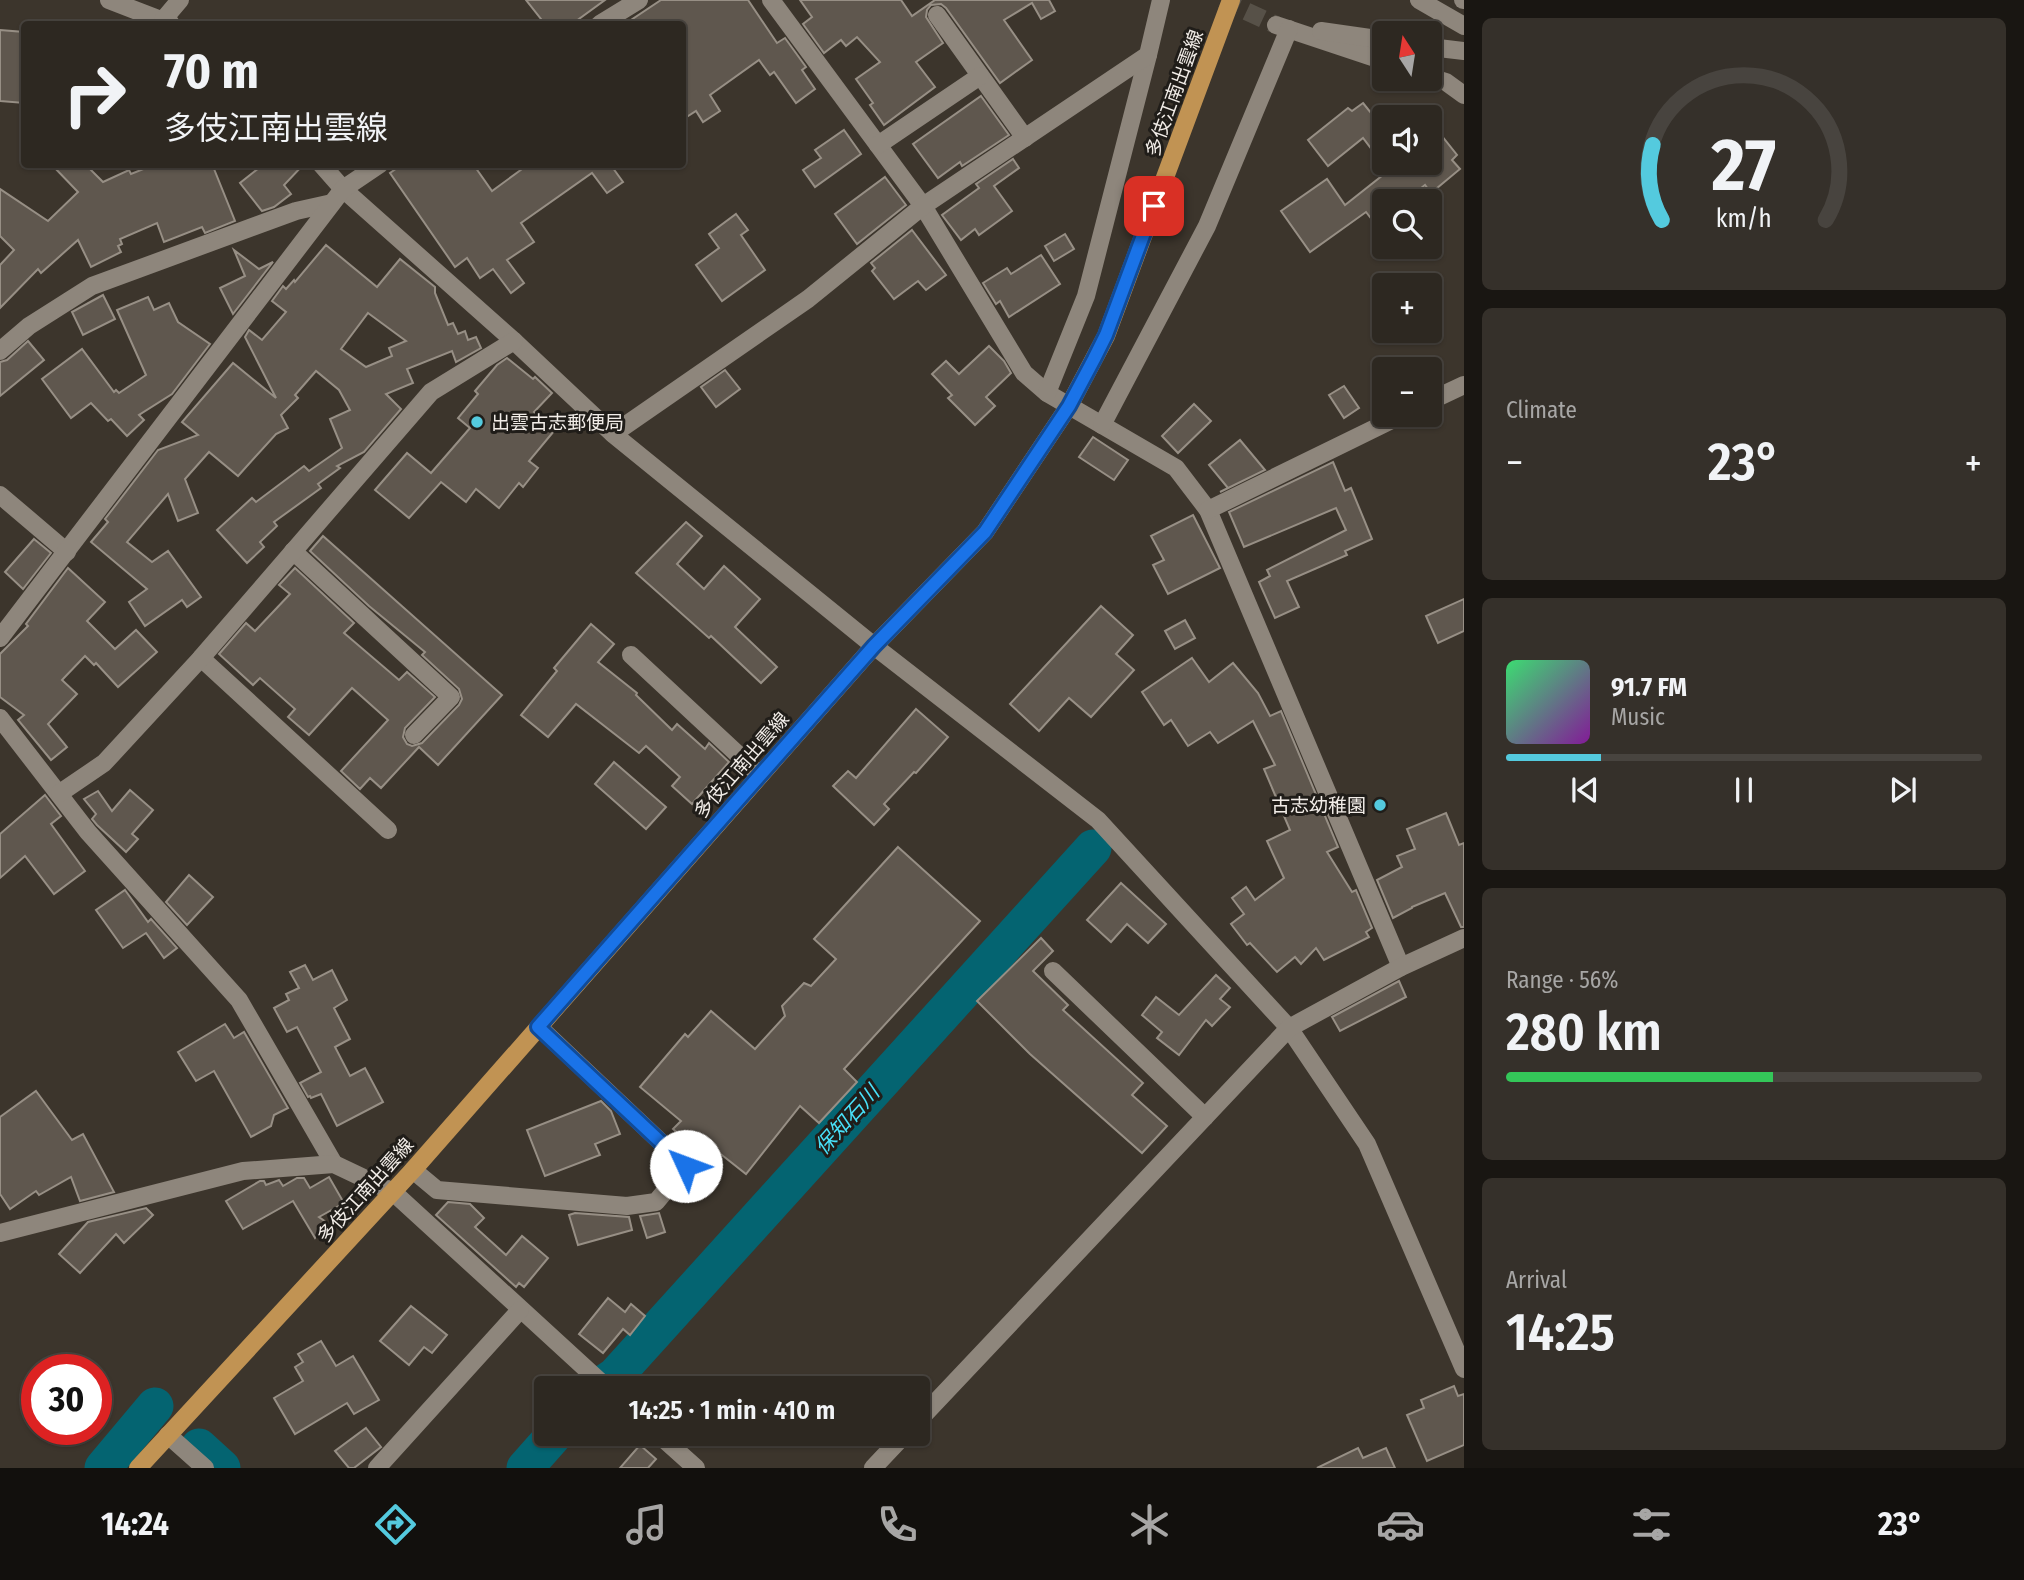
<!DOCTYPE html>
<html lang="en">
<head>
<meta charset="utf-8">
<style>
	:root { --surface:#2d2821; --page:#35302a; --text:#f1f3f6; --muted:#a7a6a5; --line:#48443f; --accent:#54cade }
	body { margin:0; font-family:"Fira Sans Condensed","Noto Sans JP",sans-serif; background:var(--page); color:var(--text); height:100vh; display:flex; flex-direction:column; font-size:26px; white-space:nowrap }
	* { box-sizing:border-box; margin:0 }
	p { font-size:23px; color:var(--muted) }
	.icon { flex:none; width:38px; height:38px; fill:none; stroke:currentColor; stroke-width:2; stroke-linecap:round; stroke-linejoin:round }
	.map { position:relative; flex:1; overflow:hidden }
	.side { display:flex; flex-direction:column; gap:18px; padding:18px; background:#191612; width:560px }
	.side>* { flex:none }
	.top-card { position:absolute; left:21px; top:21px; width:665px; height:147px; border-radius:7px; box-shadow:0 2px 5px #0004,0 0 0 2px var(--line); background:#2d2821; color:var(--text); overflow:hidden }
	.needle { width:46px; rotate:348deg }
	.buttons { position:absolute; left:1372px; top:21px; display:grid; gap:14px }
	.buttons a { display:grid; place-items:center; width:70px; height:70px; border-radius:7px; background:var(--surface); box-shadow:0 2px 5px #0004,0 0 0 2px var(--line); font-size:35px }
	.speed { position:absolute; left:21px; top:1354px; display:flex; gap:14px; font-size:35px; font-weight:700; text-align:center }
	.speed>* { display:grid; place-content:center; width:91px; height:91px; border-radius:50%; background:var(--surface); box-shadow:0 2px 5px #0004,0 0 0 2px var(--line); line-height:1 }
	.speed .limit { border:10px solid #d22; background:#fff; color:#111 }
	.pin { position:absolute; display:grid; place-items:center; width:60px; height:60px; color:#fff; margin:-30px; border-radius:14px; box-shadow:0 4px 10px #0006 }
	.me { position:absolute; width:77px; margin:-38px; rotate:313deg; stroke-linejoin:round; filter:drop-shadow(0 0 5px #0008) }
	.turn { display:flex; align-items:center; gap:24px; height:147px; padding:0 28px; font-size:32px }
	.turn .icon { width:91px; height:91px; stroke-width:2.5 }
	.turn b { display:block; font-size:49px; line-height:60px }
	.big { font-size:52px; font-weight:600; line-height:1.1 }
	.side .tile { flex:1; display:flex; flex-direction:column; justify-content:center; gap:10px; min-width:0; padding:0 24px; border-radius:10px; background:var(--page) }
	.side .dial { align-items:center; gap:0 }
	.dial svg { height:182px; overflow:visible; fill:none; stroke:var(--line); stroke-width:7; stroke-linecap:round; text-anchor:middle }
	.dial text { fill:var(--text); stroke:none }
	.song { display:flex; align-items:center; gap:21px }
	.cover { width:84px; height:84px; border-radius:10px; background:linear-gradient(135deg,hsl(140 70% 55%),hsl(290 70% 35%)) }
	.played { height:7px; border-radius:4px; background:linear-gradient(90deg,var(--accent) 20%,var(--line) 20%) }
	.keys { display:flex; justify-content:space-around; direction:ltr }
	.heat { display:flex; justify-content:space-between; align-items:center; font-size:38px; direction:ltr }
	.charge { height:10px; border-radius:5px; background:linear-gradient(90deg,#34c759 56%,var(--line) 0) }
	.trip { position:absolute; left:534px; top:1376px; width:396px; height:70px; border-radius:7px; background:var(--surface); box-shadow:0 2px 5px #0004,0 0 0 2px var(--line); font-weight:600; line-height:70px; text-align:center }
	.menu { display:flex; height:112px; justify-content:space-around; align-items:center; background:#12100d; color:var(--muted) }
	.menu .icon { width:49px; height:49px }
	.menu .current { color:var(--accent) }
	.menu b { font-size:32px; color:var(--text) }
	main { display:flex; flex:1; min-height:0 }
	.map>svg:first-child { display:block }
	.lines { fill:none; stroke-linecap:round; stroke-linejoin:round }
	.river { stroke:#046471; stroke-width:37 }
	.building { fill:#5f574e; stroke:#978f85; stroke-width:2; fill-rule:evenodd }
	.minor-tunnel { stroke:#575148; stroke-width:18; stroke-dasharray:18 9; stroke-linecap:butt }
	.minor { stroke:#8e867c; stroke-width:18 }
	.major { stroke:#c19353; stroke-width:18 }
	.route-casing { stroke:#114b97; stroke-width:18 }
	.route { stroke:#1a73e8; stroke-width:12 }
	.poi-dot { fill:#54cade; stroke:#201d19; stroke-width:2.5 }
	.labels { text-anchor:middle; stroke-width:6; stroke-linejoin:round; paint-order:stroke }
	.street-label { font-size:19px; fill:#f2ede8; stroke:#201d19 }
	.poi-label { font-size:19px; fill:#f2ede8; stroke:#201d19; text-anchor:start }
	.water-label { font-size:21px; font-style:italic; fill:#48e1f9; stroke:#201d19 }
</style>
</head>
<body>
<main>
<div class="map">
<svg width="1464" height="1468" viewBox="0 0 1464 1468">
	<rect width="100%" height="100%" fill="#3c352c"/>
	<g class="lines">
		<g class="river">
			<polyline points="597,1388 615,1376 1093,848"/>
			<polyline points="199,1447 222,1468"/>
			<polyline points="103,1468 155,1406"/>
			<polyline points="525,1468 556,1433"/>
		</g>
	</g>
	<g class="building">
		<polygon points="526,0 605,0 572,24 545,24"/>
		<polygon points="661,0 748,0 777,43 785,38 806,67 802,70 815,89 796,103 774,72 770,75 759,60 710,95 720,111 703,122 696,111 682,120 682,24 625,24"/>
		<polygon points="800,0 901,0 912,16 935,0 1049,0 1055,11 1041,19 1032,3 1004,20 1032,60 1000,83 946,8 941,4 931,5 927,10 926,17 943,43 916,62 935,87 884,125 870,105 873,103 856,79 880,62 857,37 846,46 841,40 824,53 803,24 812,17"/>
		<polygon points="0,30 24,32 24,103 0,101"/>
		<polygon points="981,96 1009,135 962,166 960,162 938,178 913,144"/>
		<polygon points="1363,103 1384,129 1384,163 1430,163 1430,121 1457,155 1452,160 1460,169 1431,193 1425,185 1405,201 1384,201 1384,235 1366,212 1310,252 1281,211 1327,179 1345,205 1388,171 1363,138 1328,166 1308,140 1348,108 1352,111"/>
		<polygon points="844,130 861,154 815,187 803,170 821,158 815,150"/>
		<polygon points="1013,159 1019,168 994,186 1012,211 979,235 975,229 961,240 942,215 979,188 976,184"/>
		<polygon points="51,164 85,164 103,182 129,170 131,174 156,164 212,164 235,221 205,233 202,227 164,242 157,223 120,239 122,244 118,246 121,252 91,267 78,240 41,273 38,269 0,308 0,265 14,250 0,236 0,189 48,221 78,192"/>
		<polygon points="264,164 304,164 284,185 291,194 274,207 262,211 240,183"/>
		<polygon points="403,164 473,164 492,191 529,164 610,164 623,182 607,193 592,173 521,223 534,242 507,260 524,283 511,293 493,269 480,278 467,258 455,267 390,173"/>
		<polygon points="885,177 906,205 857,244 835,214"/>
		<polygon points="736,214 748,230 741,235 765,270 722,301 696,265 719,248 709,234"/>
		<polygon points="912,230 946,275 926,290 918,281 894,299 872,271 875,268 871,263"/>
		<polygon points="1065,234 1074,249 1054,261 1045,246"/>
		<path d="M326,245L377,287L400,259L435,287V293L448,325L453,323L458,334L465,331L468,340L476,337L481,348L456,362L452,351L407,369L413,383L386,394L401,409L364,452L337,466L340,468L318,484L321,488L274,522L277,526L260,542L264,547L247,563L217,530L252,498L256,502L304,466L309,471L342,448L330,419L350,410L339,390L316,371L295,395L298,398L281,415L288,428L276,434L238,476L209,452L185,479L198,513L178,521L168,494L127,542L152,562L168,551L201,597L187,607L182,600L145,626L129,602L147,589L91,542L108,522L105,519L158,450L198,435L182,422L233,363L276,398L245,337L249,330L262,340L286,312L272,301L283,286L286,289L294,280L295,282ZM368,313L406,341L389,348L392,356L366,367L341,349Z"/>
		<polygon points="234,250 259,269 273,262 233,314 220,288 245,276"/>
		<polygon points="1041,255 1060,284 1009,317 1000,301 996,304 983,283 1007,268 1011,274"/>
		<polygon points="103,295 115,319 83,335 72,312"/>
		<polygon points="148,297 154,310 169,303 178,322 210,344 172,394 139,415 144,420 127,436 111,419 108,421 91,403 71,418 42,379 82,349 114,392 116,390 119,393 146,375 117,310"/>
		<polygon points="28,341 44,360 0,396 0,362 7,360"/>
		<polygon points="989,346 1004,361 1011,373 986,397 995,406 975,425 948,398 952,395 932,374 946,361 959,374"/>
		<polygon points="507,358 533,379 535,377 552,393 534,412 554,431 529,461 538,468 523,487 519,483 499,508 476,489 466,502 441,482 409,518 375,490 407,453 431,473 470,428 458,418 478,394 475,391 497,365"/>
		<polygon points="725,370 740,389 716,407 701,387"/>
		<polygon points="1344,386 1359,408 1344,418 1329,395"/>
		<polygon points="1194,404 1211,421 1178,453 1162,436"/>
		<polygon points="1093,437 1128,460 1114,480 1079,457"/>
		<polygon points="1240,440 1265,470 1220,492 1228,488 1209,465"/>
		<polygon points="1333,462 1345,491 1351,488 1372,539 1345,551 1347,555 1287,581 1299,607 1275,618 1259,582 1270,576 1267,570 1346,530 1336,508 1244,547 1229,512"/>
		<polygon points="1193,515 1220,568 1168,594 1153,565 1164,560 1151,536"/>
		<polygon points="686,522 702,536 677,564 704,589 724,566 760,599 735,627 777,667 761,683 711,636 709,638 636,573"/>
		<polygon points="323,536 502,695 438,765 419,747 381,788 370,778 360,789 341,771 388,720 352,688 309,735 288,717 295,709 260,678 253,685 219,654 246,623 255,631 290,594 279,585 295,568 354,623 344,633 399,680 407,672 435,697 405,728 403,737 407,744 412,746 422,743 459,705 462,699 459,689 422,655 425,652 369,606 310,551"/>
		<polygon points="34,539 51,553 23,589 5,572"/>
		<polygon points="68,568 105,602 87,621 115,649 136,630 157,652 118,687 96,663 94,665 85,656 62,680 77,694 48,724 67,747 51,760 18,720 24,715 0,697 0,654 28,626 26,624"/>
		<polygon points="1464,599 1464,631 1438,643 1426,616"/>
		<polygon points="1101,606 1133,635 1116,654 1134,670 1091,717 1069,698 1039,731 1010,704"/>
		<polygon points="1185,620 1195,638 1175,649 1165,631"/>
		<polygon points="591,624 614,644 598,662 637,693 636,695 672,730 677,724 705,749 709,743 729,762 692,804 672,786 680,777 646,746 639,753 576,704 548,737 521,715 557,671 554,668"/>
		<polygon points="1192,658 1209,682 1233,663 1258,693 1270,716 1281,711 1338,847 1327,852 1352,892 1356,890 1372,928 1366,932 1369,937 1324,960 1316,948 1301,964 1295,957 1277,972 1250,943 1247,945 1231,924 1244,914 1232,898 1246,887 1255,900 1284,878 1267,841 1290,830 1264,769 1275,765 1253,721 1218,743 1210,732 1188,746 1171,720 1164,725 1142,692"/>
		<polygon points="916,709 948,737 916,773 914,772 884,804 889,809 874,825 833,786 848,771 856,778"/>
		<polygon points="614,762 666,807 646,829 595,784"/>
		<polygon points="130,790 153,810 132,834 138,839 126,852 97,825 92,819 96,814 84,799 98,791 112,811"/>
		<polygon points="45,795 61,816 51,824 85,871 54,894 25,856 0,878 0,834"/>
		<polygon points="1446,813 1459,845 1464,843 1464,927 1461,927 1445,893 1412,907 1412,908 1393,918 1377,880 1402,867 1397,856 1415,849 1407,829"/>
		<polygon points="898,847 980,921 844,1069 857,1082 819,1123 800,1106 746,1174 708,1144 700,1153 673,1129 681,1121 640,1087 685,1034 688,1037 711,1011 755,1049 785,1016 782,1006 804,983 811,986 836,959 814,939"/>
		<polygon points="189,875 213,897 187,925 166,902"/>
		<polygon points="1121,883 1166,924 1148,943 1127,924 1111,942 1087,920"/>
		<polygon points="125,890 148,922 151,919 177,948 164,958 146,933 123,948 96,910"/>
		<polygon points="1041,938 1053,951 1033,971 1068,1005 1063,1010 1143,1083 1132,1095 1167,1126 1142,1153 1030,1054 977,1001"/>
		<polygon points="305,965 313,980 332,970 347,1000 334,1008 350,1039 335,1047 350,1076 365,1068 383,1102 337,1126 321,1094 311,1098 310,1096 308,1097 300,1083 321,1072 297,1027 287,1032 274,1008 289,1000 286,994 299,988 290,972"/>
		<polygon points="1216,975 1230,988 1220,999 1230,1007 1212,1026 1206,1020 1179,1055 1157,1038 1162,1032 1142,1015 1156,997 1179,1015"/>
		<polygon points="1399,981 1406,997 1340,1031 1332,1017"/>
		<polygon points="225,1024 234,1038 244,1032 288,1108 274,1115 271,1126 251,1137 214,1071 196,1081 178,1052"/>
		<polygon points="36,1091 72,1140 83,1134 114,1192 80,1201 71,1177 39,1195 36,1191 10,1209 0,1194 0,1117"/>
		<polygon points="601,1101 611,1111 620,1134 595,1144 600,1155 545,1176 527,1130"/>
		<polygon points="329,1177 344,1203 319,1217 326,1222 315,1238 293,1201 243,1229 226,1201 260,1181 264,1181 266,1185 279,1180 283,1186 297,1178 304,1178 310,1188"/>
		<polygon points="448,1202 470,1204 484,1218 475,1227 506,1255 522,1236 548,1258 524,1287 519,1283 516,1287 436,1215"/>
		<polygon points="146,1208 153,1215 124,1243 116,1234 80,1273 59,1254 88,1222"/>
		<polygon points="575,1213 629,1217 632,1230 578,1245 569,1215"/>
		<polygon points="659,1213 665,1232 647,1238 640,1216"/>
		<polygon points="608,1298 625,1312 631,1304 645,1316 630,1335 623,1329 603,1353 579,1334"/>
		<polygon points="411,1306 447,1335 432,1353 424,1347 409,1365 380,1341"/>
		<polygon points="321,1341 336,1366 353,1356 379,1400 354,1414 347,1403 295,1434 274,1398 303,1381 295,1367 303,1362 298,1354"/>
		<polygon points="1454,1386 1458,1396 1464,1394 1464,1445 1427,1461 1407,1415 1424,1408 1421,1400"/>
		<polygon points="366,1428 381,1447 354,1468 349,1468 335,1451"/>
		<polygon points="640,1445 656,1459 648,1468 620,1468"/>
		<polygon points="1358,1448 1363,1458 1386,1448 1395,1468 1317,1468"/>
	</g>
	<g class="lines">
		<polyline class="minor-tunnel" points="1222,0 1276,25"/>
		<g class="minor">
			<polyline points="109,0 171,24"/>
			<polyline points="771,0 923,206 1024,373 1047,393 1176,468 1208,510 1401,967"/>
			<polyline points="1419,0 1464,26"/>
			<polyline points="1463,0 1464,0"/>
			<polyline points="937,15 1025,138"/>
			<polyline points="163,20 180,0"/>
			<polyline points="600,24 639,0"/>
			<polyline points="1276,25 1384,61"/>
			<polyline points="1321,31 1384,40"/>
			<polyline points="1430,47 1464,51"/>
			<polyline points="1430,77 1446,82 1464,95"/>
			<polyline points="878,145 980,76"/>
			<polyline points="321,164 343,189 514,341 613,434 874,646 1098,820 1289,1028 1367,1144 1464,1369"/>
			<polyline points="0,351 29,326 92,286 296,211 332,203"/>
			<polyline points="1047,393 1086,296 1148,55"/>
			<polyline points="1430,401 1464,385"/>
			<polyline points="1102,425 1207,226 1289,29"/>
			<polyline points="613,434 808,299 923,206 1148,55 1161,0"/>
			<polyline points="0,495 67,552"/>
			<polyline points="1208,510 1402,415"/>
			<polyline points="293,551 451,697 414,735"/>
			<polyline points="0,638 343,189 380,164"/>
			<polyline points="631,655 760,775"/>
			<polyline points="201,658 388,830"/>
			<polyline points="0,718 88,832 239,1000 334,1164"/>
			<polyline points="60,793 104,763 201,658 431,392 514,341"/>
			<polyline points="1053,971 1205,1117"/>
			<polyline points="413,1170 437,1190 627,1206 656,1202 686,1166 539,1027"/>
			<polyline points="0,1233 243,1171 334,1164 393,1192 607,1388"/>
			<polyline points="917,1422 1289,1028 1401,967 1464,938"/>
			<polyline points="657,1433 696,1468"/>
			<polyline points="168,1435 205,1468"/>
			<polyline points="377,1468 520,1310"/>
			<polyline points="873,1468 906,1433"/>
		</g>
		<polyline class="major" points="138,1468 413,1170 874,646 985,532 1069,406 1106,336 1231,0"/>
	</g>
	<g class="lines">
		<defs>
			<polyline id="route" points="686,1166 538,1027 874,646 985,532 1069,406 1094,359 1106,335 1154,206"/>
		</defs>
		<use href="#route" class="route-casing"/>
		<use href="#route" class="route"/>
	</g>
	<g class="poi-dot">
		<circle cx="477" cy="422" r="7"/>
		<circle cx="1380" cy="805" r="7"/>
	</g>
	<g class="labels">
		<g class="street-label">
			<text transform="translate(1174 93) rotate(-70)" y="7">多伎江南出雲線</text>
			<text transform="translate(741 765) rotate(-49)" y="7">多伎江南出雲線</text>
			<text transform="translate(365 1190) rotate(-48)" y="7">多伎江南出雲線</text>
		</g>
		<g class="poi-label">
			<text x="491" y="429">出雲古志郵便局</text>
			<text x="1366" y="812" text-anchor="end">古志幼稚園</text>
		</g>
		<g class="water-label">
			<text transform="translate(847 1120) rotate(-48)" y="7">保知石川</text>
		</g>
	</g>
</svg>
<div class="buttons">
<a><svg class="needle" viewBox="-14 -14 28 28"><path d="M0-13l5 13h-10z" fill="#e53935"/><path d="M0 13l5-13h-10z" fill="#a7a6a5"/></svg></a>
<a><svg class="icon" aria-label="sound" viewBox="0 0 24 24"><path d="M4 9h4l5-4v14l-5-4H4zM17 9q2 3 0 6"/></svg></a>
<a><svg class="icon" aria-label="search" viewBox="0 0 24 24"><circle cx="10" cy="10" r="6"/><path d="M15 15l6 6"/></svg></a>
<a>+</a>
<a>−</a>
</div>
<div class="speed"><div class="limit">30</div></div>
<div class="pin" style="left:1154px;top:206px;background:#d93025"><svg class="icon" aria-label="arrive" viewBox="0 0 24 24"><path d="M6 21V4h12l-3 4 3 4H6"/></svg></div>
<svg class="me" style="left:686px;top:1166px" viewBox="-20 -20 40 40"><circle r="19" fill="#fff"/><path d="M0-13L10 11 0 6-10 11z" fill="#1a73e8"/></svg>
<div class="trip">14:25 · 1 min · 410 m</div>
<div class="top-card">
<div class="turn"><svg class="icon" aria-label="right" viewBox="0 0 24 24"><path d="M7 20v-9h11M14 6l5 5-5 5"/></svg><div><b>70 m</b>多伎江南出雲線</div></div>
</div>
</div>
<section class="side">
<div class="tile dial"><svg viewBox="0 0 100 80">
<path d="M14 69A42 42 0 1 1 86 69"/>
<path d="M14 69A42 42 0 0 1 10 36" stroke="#54cade"/>
<text x="50" y="56" font-size="32" font-weight="700">27</text>
<text x="50" y="72" font-size="11">km/h</text>
</svg></div>
<div class="tile"><p>Climate</p>
<div class="heat"><a>−</a><b class="big">23°</b><a>+</a></div>
</div>
<div class="tile">
<div class="song"><i class="cover"></i><div><b>91.7 FM</b><p>Music</p></div></div>
<div class="played"></div>
<div class="keys"><svg class="icon" aria-label="previous" viewBox="0 0 24 24"><path d="M18 5L8 12l10 7zM5 5v14"/></svg><svg class="icon" aria-label="pause" viewBox="0 0 24 24"><path d="M8 5v14M16 5v14"/></svg><svg class="icon" aria-label="next" viewBox="0 0 24 24"><path d="M6 5l10 7-10 7zM19 5v14"/></svg></div>
</div>
<div class="tile"><p>Range · 56%</p><b class="big">280 km</b><div class="charge"></div></div>
<div class="tile"><p>Arrival</p><b class="big">14:25</b></div>
</section>
</main>
<nav class="menu">
<b>14:24</b>
<svg class="icon current" aria-label="directions" viewBox="0 0 24 24"><path d="M12 3l9 9-9 9-9-9zM9 14v-3h6M13 9l2 2-2 2"/></svg>
<svg class="icon" aria-label="music" viewBox="0 0 24 24"><path d="M9 18V5l10-2v13"/><circle cx="6" cy="18" r="3"/><circle cx="16" cy="16" r="3"/></svg>
<svg class="icon" aria-label="phone" viewBox="0 0 24 24"><path d="M5 4h4l2 5-3 2q2 4 5 5l2-3 5 2v4C11 20 4 13 5 4z"/></svg>
<svg class="icon" aria-label="climate" viewBox="0 0 24 24"><path d="M12 3v18M4 7l16 10M4 17L20 7"/></svg>
<svg class="icon" aria-label="car" viewBox="0 0 24 24"><path d="M5 17H2v-5l4-1 3-4h7l3 4 3 1v5h-3M9 17h6M6 11h13"/><circle cx="7" cy="17" r="2"/><circle cx="17" cy="17" r="2"/></svg>
<svg class="icon" aria-label="filters" viewBox="0 0 24 24"><path d="M4 7h16M4 17h16"/><circle cx="9" cy="7" r="2"/><circle cx="15" cy="17" r="2"/></svg>
<b>23°</b>
</nav>
</body>
</html>
